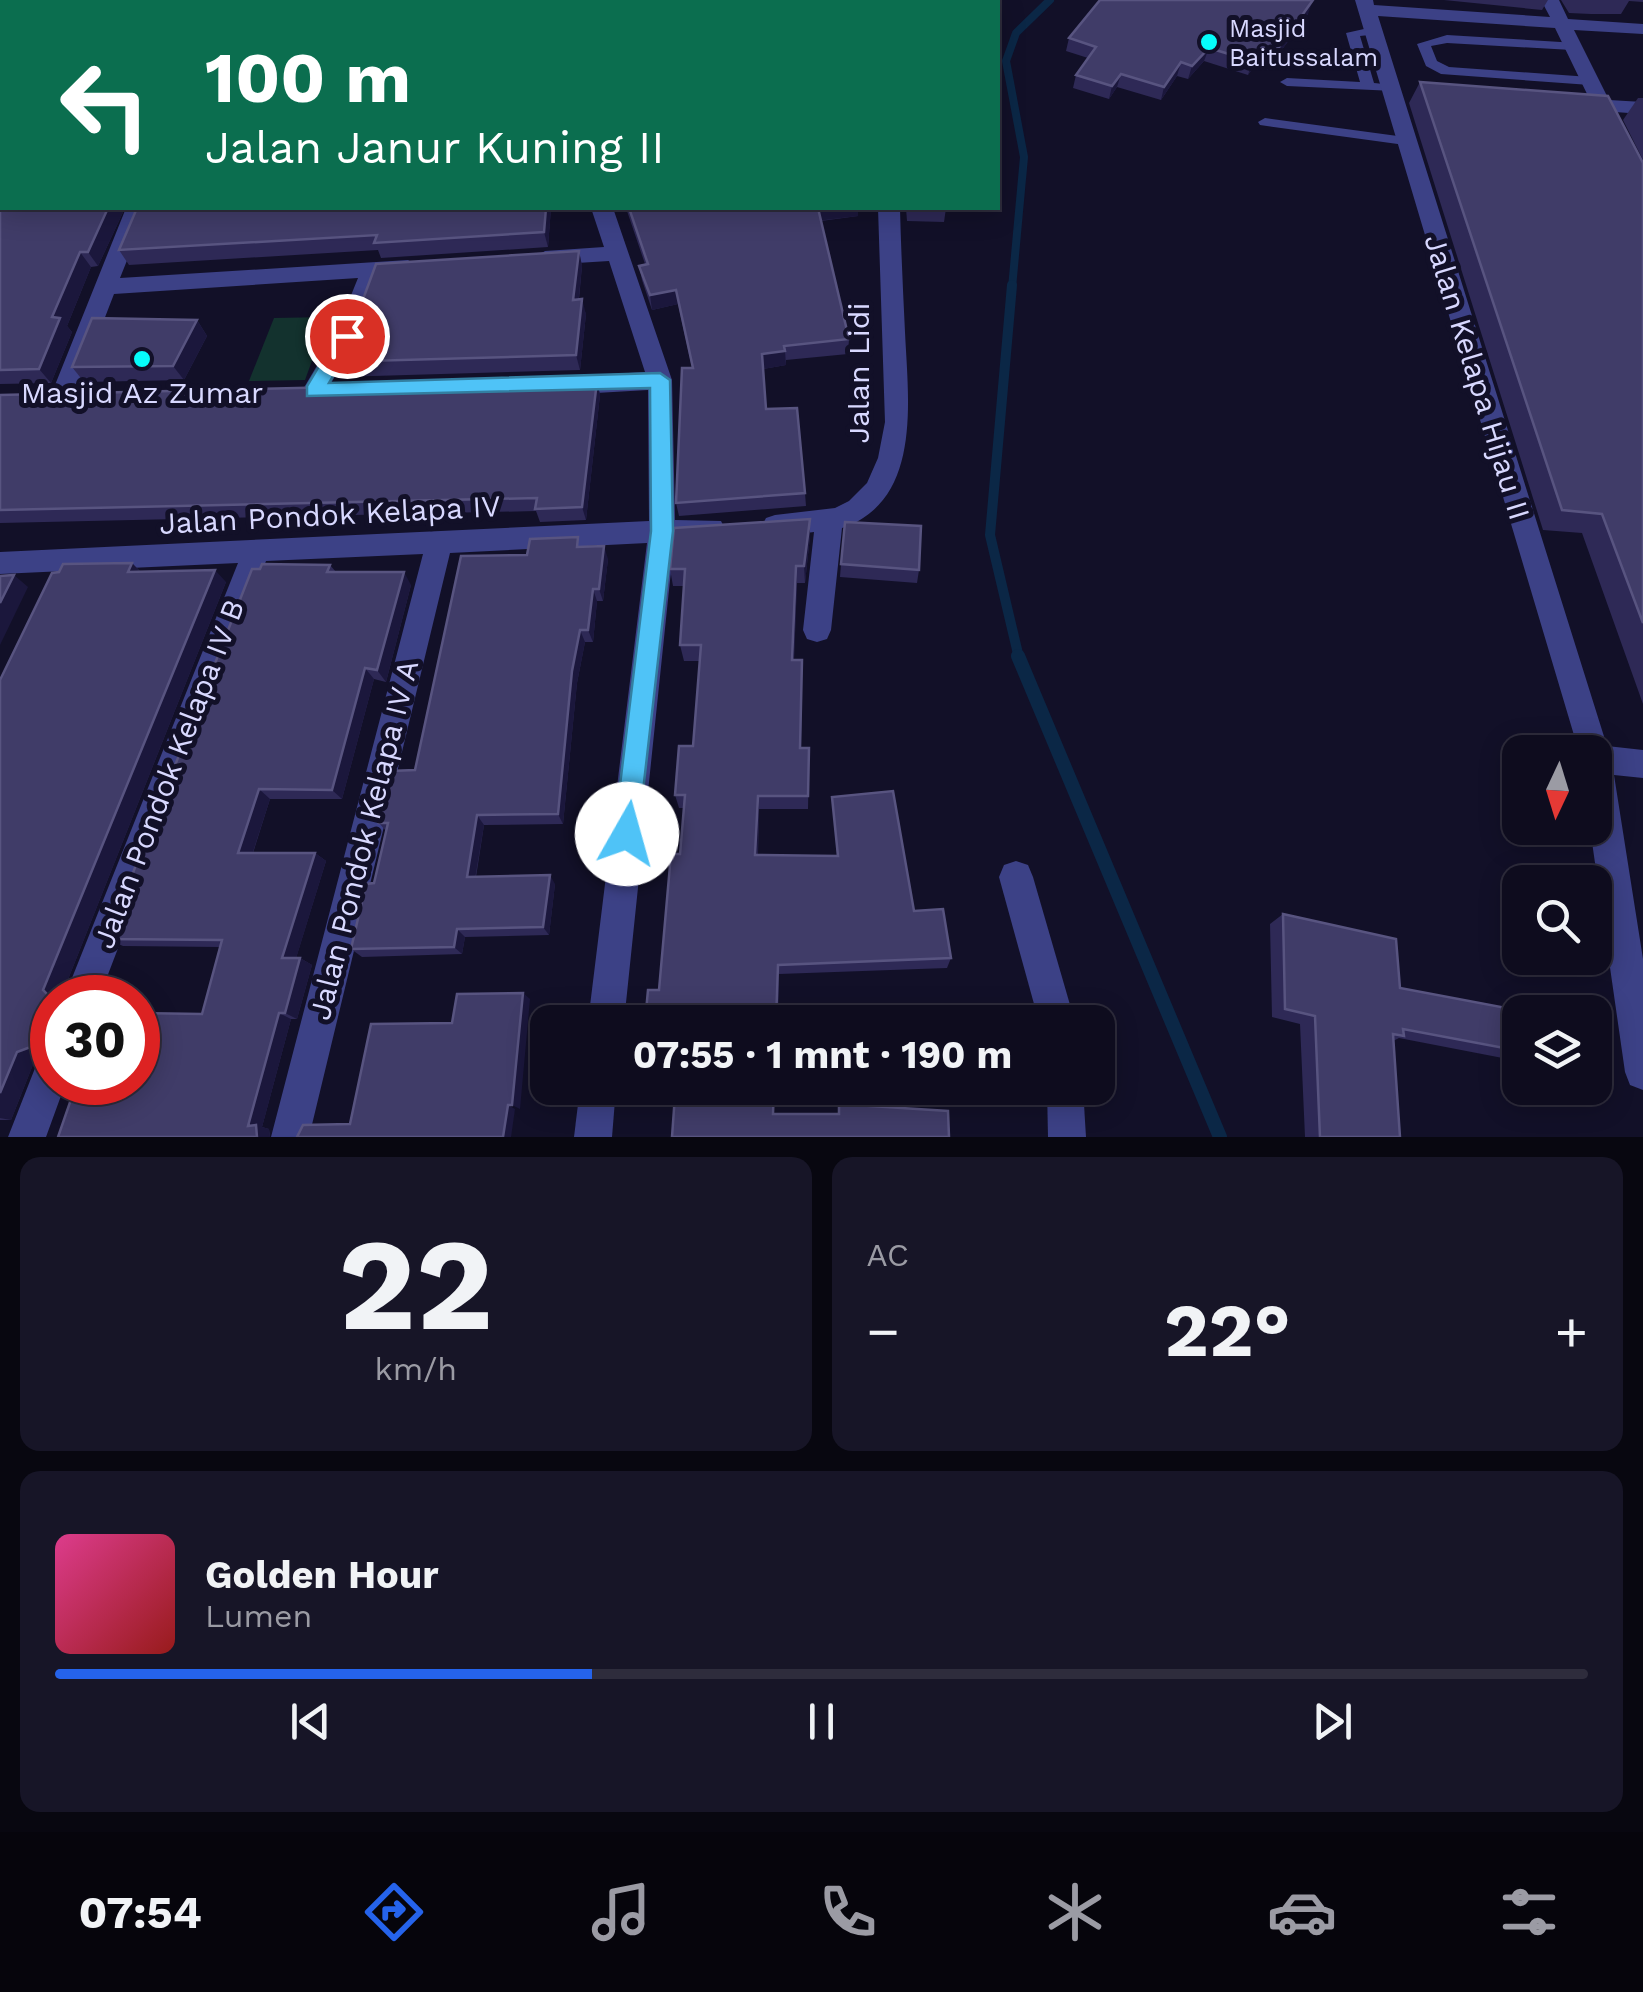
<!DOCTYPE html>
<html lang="id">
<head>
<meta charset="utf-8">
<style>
	:root { --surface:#0e0c1e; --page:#171527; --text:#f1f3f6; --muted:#9b9ba4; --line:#2e2c3c; --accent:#2563eb }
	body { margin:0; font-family:"Work Sans",sans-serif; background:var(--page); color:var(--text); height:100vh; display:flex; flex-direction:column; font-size:38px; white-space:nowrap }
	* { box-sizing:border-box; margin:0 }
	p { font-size:32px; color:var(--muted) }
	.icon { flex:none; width:55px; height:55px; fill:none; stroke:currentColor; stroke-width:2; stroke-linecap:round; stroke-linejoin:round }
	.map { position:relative; height:1137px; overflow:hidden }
	.drawer { display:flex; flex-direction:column; gap:20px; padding:20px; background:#080710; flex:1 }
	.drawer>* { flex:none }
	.top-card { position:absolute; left:0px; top:0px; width:1000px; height:210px; box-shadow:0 5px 25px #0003,0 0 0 2px var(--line); background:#0b6e4f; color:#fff; overflow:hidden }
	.needle { width:65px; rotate:184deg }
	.fabs { position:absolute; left:1502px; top:735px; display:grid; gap:20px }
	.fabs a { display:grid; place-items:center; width:110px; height:110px; border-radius:20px; background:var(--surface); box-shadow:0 5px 25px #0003,0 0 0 2px var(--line); font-size:50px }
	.speed { position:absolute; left:30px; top:975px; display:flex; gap:20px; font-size:50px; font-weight:700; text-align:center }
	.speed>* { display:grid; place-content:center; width:130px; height:130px; border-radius:50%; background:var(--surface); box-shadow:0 5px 25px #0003,0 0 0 2px var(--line); line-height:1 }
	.speed .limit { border:15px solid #d22; background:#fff; color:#111 }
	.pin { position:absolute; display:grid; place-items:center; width:85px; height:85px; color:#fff; margin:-42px; border:5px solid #fff; border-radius:50%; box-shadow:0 2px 10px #0007 }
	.me { position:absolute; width:110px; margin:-55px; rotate:7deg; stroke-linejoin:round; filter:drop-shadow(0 0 8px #0008) }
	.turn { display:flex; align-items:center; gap:35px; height:210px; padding:0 40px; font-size:45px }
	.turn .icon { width:130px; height:130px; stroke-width:2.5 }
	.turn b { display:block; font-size:70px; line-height:85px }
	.big { font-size:75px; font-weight:700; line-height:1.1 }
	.drawer .card { flex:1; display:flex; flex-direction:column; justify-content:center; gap:15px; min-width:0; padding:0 35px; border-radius:20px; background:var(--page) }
	.drawer .dial { align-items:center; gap:0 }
	.dial b { font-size:130px; line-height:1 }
	.song { display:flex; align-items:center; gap:30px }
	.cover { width:120px; height:120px; border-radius:15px; background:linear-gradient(135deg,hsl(330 70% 55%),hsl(0 70% 35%)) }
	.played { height:10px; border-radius:5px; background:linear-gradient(90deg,var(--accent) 35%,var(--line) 35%) }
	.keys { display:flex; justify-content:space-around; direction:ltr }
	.heat { display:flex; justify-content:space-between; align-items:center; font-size:55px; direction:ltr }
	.drawer .tiles { flex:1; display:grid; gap:20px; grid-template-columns:1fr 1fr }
	.card:last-child { grid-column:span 2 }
	.trip { position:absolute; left:530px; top:1005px; width:585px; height:100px; border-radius:20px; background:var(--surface); box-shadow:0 5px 25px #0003,0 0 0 2px var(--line); font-weight:700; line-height:100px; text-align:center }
	.tab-bar { display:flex; height:160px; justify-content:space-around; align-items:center; background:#06050c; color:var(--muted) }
	.tab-bar .icon { width:70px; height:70px }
	.tab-bar .active { color:var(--accent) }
	.tab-bar b { font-size:45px; color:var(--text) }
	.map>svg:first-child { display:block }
	.green { fill:#13322e }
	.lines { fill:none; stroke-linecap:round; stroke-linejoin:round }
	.stream-far2 { stroke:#0b2746; stroke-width:8 }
	.stream-far1 { stroke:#0b2746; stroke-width:10 }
	.stream { stroke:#0b2746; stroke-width:14 }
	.service { fill:#3c4186; fill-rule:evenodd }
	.minor { fill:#3c4186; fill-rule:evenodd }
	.wall { fill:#2e2956 }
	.shaded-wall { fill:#1b173c }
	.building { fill:#403c68; stroke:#585480; stroke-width:2.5 }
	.route { fill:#4fc3f7; stroke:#337fa1; stroke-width:2.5 }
	.poi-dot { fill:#06fcfb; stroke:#121028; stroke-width:4 }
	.labels { text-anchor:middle; stroke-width:10; stroke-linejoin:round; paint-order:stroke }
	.far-poi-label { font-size:25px; fill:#d8d8ff; stroke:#121028; text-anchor:start }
	.street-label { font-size:30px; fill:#d8d8ff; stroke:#121028 }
	.poi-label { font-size:30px; fill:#d8d8ff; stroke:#121028 }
</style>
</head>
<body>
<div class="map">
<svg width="1643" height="1137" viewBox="0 0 1643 1137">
	<rect width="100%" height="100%" fill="#121028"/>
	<polygon class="green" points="328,317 305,380 249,381 274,318"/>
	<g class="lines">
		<polyline class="stream-far2" points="1012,288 1024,157 1006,61 1016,33 1050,0"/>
		<polyline class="stream-far1" points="1012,285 990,535 1019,658"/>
		<polyline class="stream" points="1018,656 1220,1137"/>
		<g class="service">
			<polygon points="1373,27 1380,31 1378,34 1360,36 1374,83 1394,85 1394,91 1287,86 1280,82 1287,78 1360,82 1346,33"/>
			<polygon points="1447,35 1577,43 1579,46 1572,50 1447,43 1431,46 1437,61 1449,67 1590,77 1597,81 1590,85 1441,74 1426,66 1417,44"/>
			<polygon points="1265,118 1405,137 1412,141 1405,145 1260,125 1258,122"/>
		</g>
		<g class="minor">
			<polygon points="1355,0 1373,0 1374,5 1550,17 1541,0 1559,0 1568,19 1643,24 1643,34 1574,30 1609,100 1643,102 1643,114 1615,112 1614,119 1600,119 1595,110 1573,107 1570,103 1573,99 1589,98 1555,28 1378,16 1607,746 1643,750 1643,778 1614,775 1643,959 1643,1090 1630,1085 1625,1072 1590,828 1595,828 1595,752 1579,752"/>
			<polygon points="126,208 148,208 120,278 408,260 419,267 408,274 380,276 359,335 323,397 314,400 302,391 335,335 358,278 114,294 75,395 63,404 54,401 51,395"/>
			<polygon points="591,208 613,208 672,380 675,520 721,521 725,529 721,537 674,542 624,1022 588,1022 647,543 450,553 309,1137 271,1137 423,554 266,561 99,998 64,998 238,563 0,574 0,552 649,521 648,390 561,395 549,386 561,377 645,372 609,261 545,265 534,258 545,251 604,247"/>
			<path d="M878,208H900C901,249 903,291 905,332C908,399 923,501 842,528L831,630L827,639L817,642L807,639L803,630L814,532L775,537L766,534L762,526L766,518L775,515L835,508L849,501L867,483L878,458L885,422Z"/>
			<polygon points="1016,861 1028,865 1033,877 1075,1022 1039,1022 999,877 1004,865"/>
			<polygon points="52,1053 52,1082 66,1082 46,1137 8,1137 39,1058"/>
			<polygon points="580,1088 616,1088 612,1137 574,1137"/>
			<polygon points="1047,1088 1083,1088 1086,1137 1048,1137"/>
		</g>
	</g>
	<g class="wall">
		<polygon points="0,0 545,0 544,2 2,2 125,208 98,266 91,267 67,326 72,332 51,383 0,384"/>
		<polygon points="1444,0 1548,0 1542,10"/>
		<polygon points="1561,0 1643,0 1643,2 1629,1 1621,14 1591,14 1569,13"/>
		<polygon points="1308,14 1267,70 1254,66 1248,75 1204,61 1188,79 1177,76 1161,100 1117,87 1109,99 1073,88 1076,75 1088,58 1066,51 1069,38"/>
		<polygon points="1420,82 1643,163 1643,704 1582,533 1543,530 1409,103"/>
		<polygon points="1638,98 1643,98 1643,160 1623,120"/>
		<polygon points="137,208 551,208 548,247 381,258 378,250 129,265 119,250"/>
		<polygon points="626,208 858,208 858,216 821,221 849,339 848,354 786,360 786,365 763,369 766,409 805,493 806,506 679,516 676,503 692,368 678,304 652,310 642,280 639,266 645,264"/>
		<polygon points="906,208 946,208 944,222 907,221"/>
		<polygon points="579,251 582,266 579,299 586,314 580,370 339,377 331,362"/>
		<polygon points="197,320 207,336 184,380 84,382 72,367"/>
		<polygon points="597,381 600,395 586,520 540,522 536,511 0,523 0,395"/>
		<polygon points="810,519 810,536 805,583 797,583 794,660 802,676 801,748 809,762 808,809 759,809 758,855 837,856 832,797 914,911 951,958 947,968 779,974 778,1022 645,1022 659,990 680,854 684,808 679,808 675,795 693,746 700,661 684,661 680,645 684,586 673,586 670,569"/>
		<polygon points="581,547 608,559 603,601 597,601 593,642 585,642 577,683 563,824 484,825 476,877 555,884 549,935 465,937 462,954 362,957 351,949 374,883 386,831 379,823 415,770 527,555"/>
		<polygon points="132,563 141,572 226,582 61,997 52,998 52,1061 36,1057 11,1120 0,1120 0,680"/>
		<polygon points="841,564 919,570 917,583 840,577"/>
		<polygon points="330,565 336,572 411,585 386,682 374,679 342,799 270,799 253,853 315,853 326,861 296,958 300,958 312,965 297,1019 291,1019 262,1127 269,1129 270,1137 77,1082 202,1014 220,947 123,946 107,939"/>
		<polygon points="1283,914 1400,988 1520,1012 1520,1058 1513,1060 1399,1038 1393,1041 1400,1137 1305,1137 1300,1024 1272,1017 1270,924"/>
		<polygon points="639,1088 775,1114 949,1137 674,1101 644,1100 638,1095"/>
	</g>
	<g class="shaded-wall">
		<polygon points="1313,0 1308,14 1267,70 1272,57"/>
		<polygon points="1209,48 1204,61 1188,79 1192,66"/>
		<polygon points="1259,53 1254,66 1248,75 1252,61"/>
		<polygon points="1181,62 1177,76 1161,100 1164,87"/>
		<polygon points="1121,74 1117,87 1109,99 1112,86"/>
		<polygon points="108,208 125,208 98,266 88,252"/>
		<polygon points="546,208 551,208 548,247 544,232"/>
		<polygon points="817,208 858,208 858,216 817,221"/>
		<polygon points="579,251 582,266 577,315 573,300"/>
		<polygon points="80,252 91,267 67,326 72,332 51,383 39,369 52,317"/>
		<polygon points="676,290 678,304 652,310 650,295"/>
		<polygon points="582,299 586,314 580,370 576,355"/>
		<polygon points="197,320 207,336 184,380 173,366"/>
		<polygon points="785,351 786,365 763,369 762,354"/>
		<polygon points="597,381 600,395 586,520 582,507"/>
		<polygon points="810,519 810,536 805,583 804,566"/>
		<polygon points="604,546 608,559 603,601 599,589"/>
		<polygon points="132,563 144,576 128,572"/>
		<polygon points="796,566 797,583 793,676 792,660"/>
		<polygon points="215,570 226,582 61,997 62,998 52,998 52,1016 43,1013 43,990"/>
		<polygon points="404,572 411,585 386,682 377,670"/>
		<polygon points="14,575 28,587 0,645 0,603"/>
		<polygon points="593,589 597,601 593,642 588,630"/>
		<polygon points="580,630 585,642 577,683 563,824 558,814 572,671"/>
		<polygon points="365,668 374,679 342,799 332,790"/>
		<polygon points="259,789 270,799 250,861 238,853"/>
		<polygon points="758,796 759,809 757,867 755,855"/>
		<polygon points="477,815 484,825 474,885 467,877"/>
		<polygon points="315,853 326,861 294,965 282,958"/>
		<polygon points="550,875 555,884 549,935 543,927"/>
		<polygon points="457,929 465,937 462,954 454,947"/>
		<polygon points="300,958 312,965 297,1019 285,1013"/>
		<polygon points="778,965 779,974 778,1022 776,1022"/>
		<polygon points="523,993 530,999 520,1109 512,1105"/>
		<polygon points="279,1013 291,1019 262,1127 269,1129 270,1137 257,1137 248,1126"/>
		<polygon points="36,1045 52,1050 36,1057 11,1120 0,1118 0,1093 17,1052"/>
		<polygon points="508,1105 515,1109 511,1137 503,1137"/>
	</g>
	<g class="building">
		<polygon points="0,0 540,0 540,2 2,2 2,208 108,208 88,252 80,252 52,317 60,318 39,369 0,370"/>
		<polygon points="558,0 979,0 979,2 559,2"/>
		<polygon points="1100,0 1313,0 1272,57 1259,53 1252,61 1209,48 1192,66 1181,62 1164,87 1121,74 1112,86 1076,75 1096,47 1069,38"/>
		<polygon points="1420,82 1608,96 1643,163 1643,623 1602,514 1562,510"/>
		<polygon points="137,208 546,208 544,232 374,243 377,235 119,250"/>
		<polygon points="629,208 818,208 849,339 784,346 785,351 762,354 766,409 797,408 805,493 676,503 682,368 693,368 676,290 650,295 639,266 648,264"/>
		<polygon points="579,251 573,300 582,299 576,355 331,362 355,321 376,264"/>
		<polygon points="92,318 197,320 173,366 72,367"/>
		<polygon points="597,381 582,507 535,509 537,498 0,510 0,395"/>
		<polygon points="810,519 804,566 796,566 792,660 802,660 800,748 809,748 808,796 758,796 755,855 838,856 832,797 893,791 914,911 943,909 951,958 778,965 776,1022 645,1022 648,990 659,990 671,854 680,854 685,795 675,795 679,746 693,746 701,645 680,645 685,569 670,569 674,528"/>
		<polygon points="845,522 921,526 919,570 841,564"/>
		<polygon points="578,537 577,547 604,546 599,589 593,589 588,630 580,630 572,671 558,814 477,815 467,877 550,875 543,927 457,929 454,947 351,949 366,884 374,883 388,823 379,823 390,771 415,770 461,556 527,555 530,539"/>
		<polygon points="132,563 128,572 215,570 43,990 49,996 43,1013 52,1013 52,1057 38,1057 36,1045 17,1052 0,1093 0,680 52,573 59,572 63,564"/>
		<polygon points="262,564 330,565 327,572 404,572 377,670 365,668 332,790 259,789 238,853 315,853 282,958 300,958 285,1013 279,1013 248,1126 256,1125 257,1137 58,1137 77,1082 138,1082 138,1013 202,1014 222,940 107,939 252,569 260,569"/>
		<polygon points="14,575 0,603 0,576"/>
		<polygon points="1283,914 1396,939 1400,988 1527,1012 1520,1012 1520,1051 1403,1029 1404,1036 1393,1034 1400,1137 1320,1137 1315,1016 1285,1009"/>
		<polygon points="523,993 512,1105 508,1105 503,1137 297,1137 303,1125 350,1124 371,1024 452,1023 457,994"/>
		<polygon points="639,1088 774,1088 773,1114 839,1114 839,1104 948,1111 949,1137 672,1137 675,1095 638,1095"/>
	</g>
	<polygon class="route" points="347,329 357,336 329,383 660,373 670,380 673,531 637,843 627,846 618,843 614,834 651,531 650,388 307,396 307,386 340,331"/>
	<g class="poi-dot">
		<circle cx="1209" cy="42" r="10"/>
		<circle cx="142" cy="359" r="10"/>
	</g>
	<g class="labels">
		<g class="far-poi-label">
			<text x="1229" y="37">Masjid<tspan x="1229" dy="29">Baitussalam</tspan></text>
		</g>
		<g class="street-label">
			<text transform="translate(859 373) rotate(-90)" y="10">Jalan Lidi</text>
			<text transform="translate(1477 377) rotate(73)" y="10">Jalan Kelapa Hijau II</text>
			<text transform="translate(330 515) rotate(-3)" y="10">Jalan Pondok Kelapa IV</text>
			<text transform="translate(169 774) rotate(-69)" y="10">Jalan Pondok Kelapa IV B</text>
			<text transform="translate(364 840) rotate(-76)" y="10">Jalan Pondok Kelapa IV A</text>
		</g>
		<g class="poi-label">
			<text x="142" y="403">Masjid Az Zumar</text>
		</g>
	</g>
</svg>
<div class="fabs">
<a><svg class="needle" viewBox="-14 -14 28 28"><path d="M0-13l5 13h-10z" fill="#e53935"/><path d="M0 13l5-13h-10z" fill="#9b9ba4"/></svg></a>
<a><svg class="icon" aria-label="search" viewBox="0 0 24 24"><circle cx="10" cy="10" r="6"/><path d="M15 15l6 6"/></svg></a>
<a><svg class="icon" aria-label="layers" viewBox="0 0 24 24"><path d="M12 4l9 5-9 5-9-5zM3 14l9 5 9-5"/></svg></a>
</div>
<div class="speed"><div class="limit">30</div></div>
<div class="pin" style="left:347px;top:336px;background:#d93025"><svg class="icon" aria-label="arrive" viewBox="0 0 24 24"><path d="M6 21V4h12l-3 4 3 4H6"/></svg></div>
<svg class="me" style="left:627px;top:834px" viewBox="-20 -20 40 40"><circle r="19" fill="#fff"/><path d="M0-13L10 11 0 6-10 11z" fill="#4fc3f7"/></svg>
<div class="trip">07:55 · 1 mnt · 190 m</div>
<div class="top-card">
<div class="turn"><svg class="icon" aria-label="left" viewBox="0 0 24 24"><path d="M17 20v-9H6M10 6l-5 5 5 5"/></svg><div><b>100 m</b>Jalan Janur Kuning II</div></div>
</div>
</div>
<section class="drawer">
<div class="tiles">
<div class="card dial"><b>22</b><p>km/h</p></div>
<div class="card"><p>AC</p>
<div class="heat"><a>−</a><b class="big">22°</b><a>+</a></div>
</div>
<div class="card">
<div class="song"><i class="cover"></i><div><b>Golden Hour</b><p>Lumen</p></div></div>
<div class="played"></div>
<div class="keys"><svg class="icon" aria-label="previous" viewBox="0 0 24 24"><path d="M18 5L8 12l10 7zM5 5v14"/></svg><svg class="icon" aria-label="pause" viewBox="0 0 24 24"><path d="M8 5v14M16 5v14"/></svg><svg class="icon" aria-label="next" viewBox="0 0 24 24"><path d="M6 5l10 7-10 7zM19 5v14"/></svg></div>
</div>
</div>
</section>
<nav class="tab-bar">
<b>07:54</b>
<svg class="icon active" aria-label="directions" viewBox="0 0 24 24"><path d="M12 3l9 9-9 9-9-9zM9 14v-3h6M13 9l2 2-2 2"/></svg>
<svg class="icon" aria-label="music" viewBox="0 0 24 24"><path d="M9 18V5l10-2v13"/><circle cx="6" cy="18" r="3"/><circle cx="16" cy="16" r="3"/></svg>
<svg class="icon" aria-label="phone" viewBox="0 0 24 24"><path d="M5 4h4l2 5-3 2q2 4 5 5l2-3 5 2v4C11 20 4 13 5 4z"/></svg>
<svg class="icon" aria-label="climate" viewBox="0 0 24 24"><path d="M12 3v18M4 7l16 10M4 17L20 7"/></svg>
<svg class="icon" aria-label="car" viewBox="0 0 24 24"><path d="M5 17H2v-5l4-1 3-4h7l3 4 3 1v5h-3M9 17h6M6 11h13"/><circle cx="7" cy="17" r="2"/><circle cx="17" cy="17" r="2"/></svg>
<svg class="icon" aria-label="filters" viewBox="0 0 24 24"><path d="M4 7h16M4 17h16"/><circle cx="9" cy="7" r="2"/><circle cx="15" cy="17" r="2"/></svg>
</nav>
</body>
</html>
